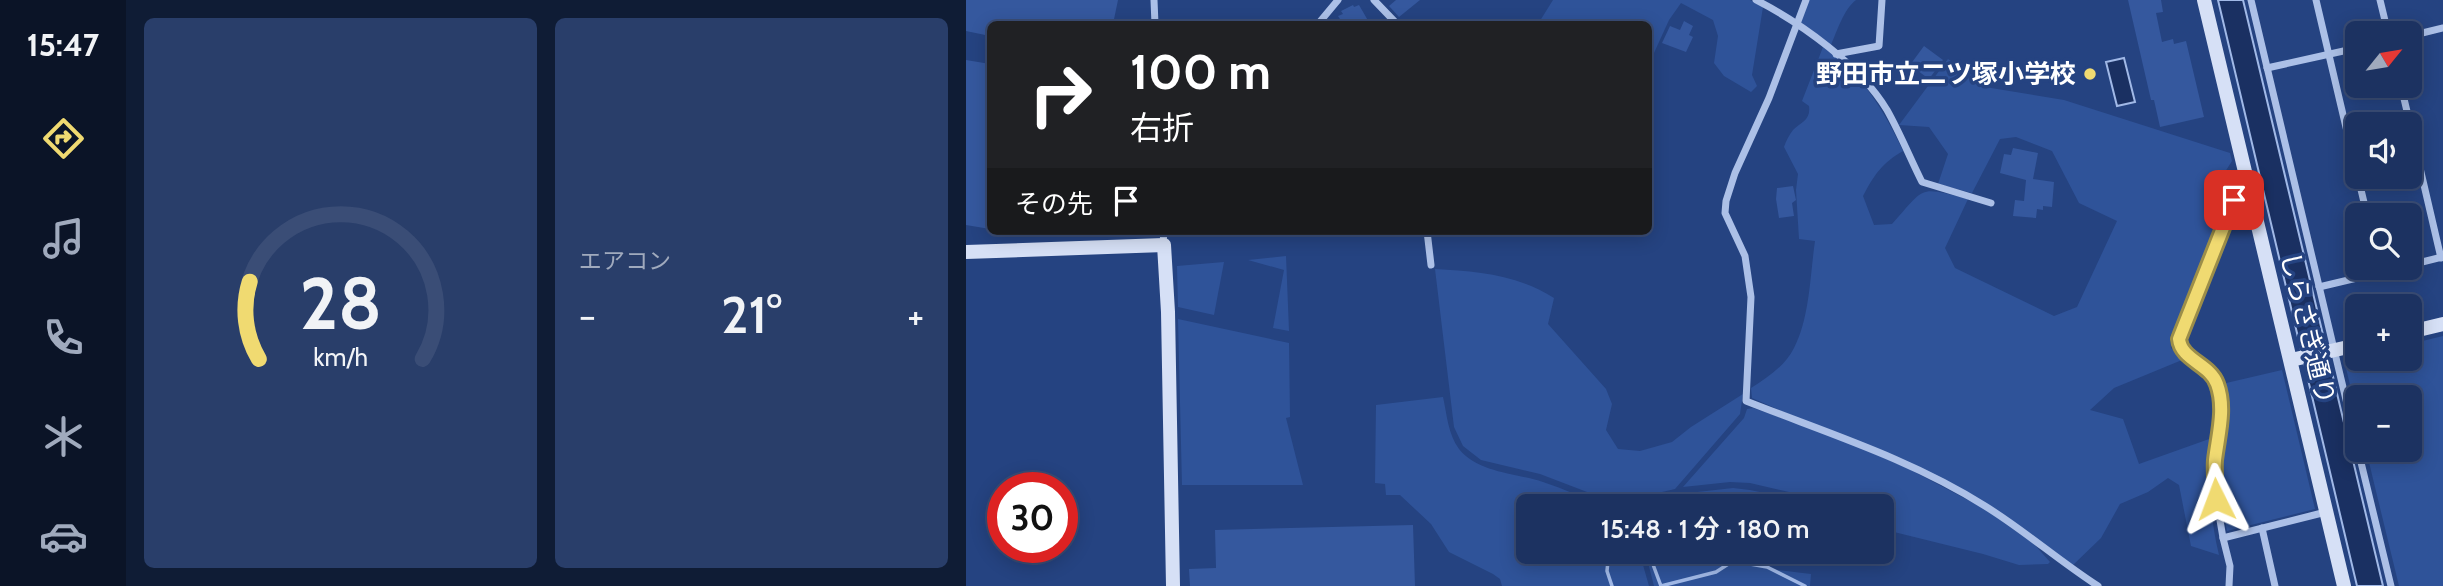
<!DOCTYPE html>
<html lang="ja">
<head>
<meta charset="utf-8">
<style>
	:root { --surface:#1c3261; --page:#293e6a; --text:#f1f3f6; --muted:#a0aabd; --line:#3a4d76; --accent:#f0da71 }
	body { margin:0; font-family:Cabin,"Noto Sans JP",sans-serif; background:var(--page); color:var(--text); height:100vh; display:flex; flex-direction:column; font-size:26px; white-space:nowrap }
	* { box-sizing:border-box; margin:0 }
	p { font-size:23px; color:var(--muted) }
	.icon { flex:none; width:38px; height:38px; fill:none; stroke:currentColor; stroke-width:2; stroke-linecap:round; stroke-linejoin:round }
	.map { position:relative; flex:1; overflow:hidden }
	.details { display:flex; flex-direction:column; gap:18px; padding:18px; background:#0f1c35; width:840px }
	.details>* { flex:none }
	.hud { position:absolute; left:21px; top:21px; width:665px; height:214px; border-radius:10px; box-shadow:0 4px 18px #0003,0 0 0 2px var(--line); background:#202124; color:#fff; overflow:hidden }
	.needle { width:46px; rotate:60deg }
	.tools { position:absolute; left:1379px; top:21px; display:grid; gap:14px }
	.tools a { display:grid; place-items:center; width:77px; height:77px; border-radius:10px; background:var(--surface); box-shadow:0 4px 18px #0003,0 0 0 2px var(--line); font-size:35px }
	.speed { position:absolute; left:21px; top:472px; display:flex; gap:14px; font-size:35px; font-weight:700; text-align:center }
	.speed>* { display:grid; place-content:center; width:91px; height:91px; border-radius:50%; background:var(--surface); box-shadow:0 4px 18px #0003,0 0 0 2px var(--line); line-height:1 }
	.speed .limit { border:10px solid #d22; background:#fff; color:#111 }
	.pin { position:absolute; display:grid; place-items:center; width:60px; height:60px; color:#fff; margin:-30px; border-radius:14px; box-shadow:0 4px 10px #0006 }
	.me { position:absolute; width:77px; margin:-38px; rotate:357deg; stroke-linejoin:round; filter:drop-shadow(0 0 5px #0008) }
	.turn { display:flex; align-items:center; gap:24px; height:147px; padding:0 28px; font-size:32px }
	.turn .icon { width:91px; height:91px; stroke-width:2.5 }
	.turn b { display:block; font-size:49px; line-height:60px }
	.then { display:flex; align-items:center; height:66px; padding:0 28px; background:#0003; gap:14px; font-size:26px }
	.big { font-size:52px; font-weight:600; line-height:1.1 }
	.details .tile { flex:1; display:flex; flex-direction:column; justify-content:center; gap:10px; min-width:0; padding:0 24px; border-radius:10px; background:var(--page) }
	.details .dial { align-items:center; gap:0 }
	.dial svg { height:182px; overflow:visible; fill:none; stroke:var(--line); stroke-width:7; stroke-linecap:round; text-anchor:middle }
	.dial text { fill:var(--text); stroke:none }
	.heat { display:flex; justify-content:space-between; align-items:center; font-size:38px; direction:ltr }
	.details .tiles { flex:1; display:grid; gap:18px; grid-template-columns:repeat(2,1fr) }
	.trip { position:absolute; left:550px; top:494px; width:378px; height:70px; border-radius:10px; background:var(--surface); box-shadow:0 4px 18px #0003,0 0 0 2px var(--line); font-weight:600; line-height:70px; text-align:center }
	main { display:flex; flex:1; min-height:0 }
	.dock { display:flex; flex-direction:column; width:126px; justify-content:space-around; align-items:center; background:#0b1427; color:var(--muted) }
	.dock .icon { width:49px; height:49px }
	.dock .active { color:var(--accent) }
	.dock b { font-size:32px; color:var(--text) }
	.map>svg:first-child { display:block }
	.green { fill:#2f5399 }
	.water { fill:#1a3062; stroke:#a1b9e7; stroke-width:2 }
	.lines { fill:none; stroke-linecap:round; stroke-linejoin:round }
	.stream { stroke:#a1b9e7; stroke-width:3.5 }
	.building { fill:#35589e }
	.street { stroke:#acc0e7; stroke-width:7 }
	.secondary { stroke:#d6e0f6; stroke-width:14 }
	.route-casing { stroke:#9c8e49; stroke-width:18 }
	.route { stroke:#f0da71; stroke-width:12 }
	.poi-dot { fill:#f0da71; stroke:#254381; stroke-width:2.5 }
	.labels { text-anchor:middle; stroke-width:7; stroke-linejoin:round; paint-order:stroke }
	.poi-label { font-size:26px; font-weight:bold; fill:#fff; stroke:#254381; text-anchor:end }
	.street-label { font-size:26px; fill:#fff; stroke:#254381 }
</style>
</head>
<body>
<main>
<nav class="dock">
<b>15:47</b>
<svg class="icon active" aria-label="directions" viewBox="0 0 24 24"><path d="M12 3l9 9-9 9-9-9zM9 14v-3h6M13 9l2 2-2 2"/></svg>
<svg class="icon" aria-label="music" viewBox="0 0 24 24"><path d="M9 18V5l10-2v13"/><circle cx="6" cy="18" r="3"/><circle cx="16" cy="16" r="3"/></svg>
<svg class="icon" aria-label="phone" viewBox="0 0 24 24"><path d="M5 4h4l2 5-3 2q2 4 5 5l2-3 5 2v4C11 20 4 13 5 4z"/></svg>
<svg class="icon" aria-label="climate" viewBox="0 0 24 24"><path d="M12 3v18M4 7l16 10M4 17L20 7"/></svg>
<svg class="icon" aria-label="car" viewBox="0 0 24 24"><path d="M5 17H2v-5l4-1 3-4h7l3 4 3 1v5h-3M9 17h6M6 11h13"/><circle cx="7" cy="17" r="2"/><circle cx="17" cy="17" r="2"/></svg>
</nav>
<section class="details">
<div class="tiles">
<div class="tile dial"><svg viewBox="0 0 100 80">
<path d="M14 69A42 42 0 1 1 86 69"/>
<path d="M14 69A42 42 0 0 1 10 35" stroke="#f0da71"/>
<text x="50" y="56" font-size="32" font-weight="700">28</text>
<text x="50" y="72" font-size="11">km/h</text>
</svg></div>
<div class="tile"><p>エアコン</p>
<div class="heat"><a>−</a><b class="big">21°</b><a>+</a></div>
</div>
</div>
</section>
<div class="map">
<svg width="1477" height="586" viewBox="0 0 1477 586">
	<rect width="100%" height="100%" fill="#254381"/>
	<g class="green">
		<polygon points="587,0 784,0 797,7 786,75 791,86 785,92 758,76 748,63 752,36 747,20 715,3 703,20 688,53 683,47 682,24 637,24 627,21 622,24 572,24"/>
		<path d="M843,0H890C878,9 871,31 865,45L834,24Z"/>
		<path d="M857,47C896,74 918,110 937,151C916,163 908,175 897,196L908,225L926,224C960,186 952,186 1002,199L979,248L989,268L1088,316L1111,307L1151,221L1113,203L1086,151L1050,137L1034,139L1006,193L972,184L982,154L963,127L933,125L982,59L1025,88L1098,100L1264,153L1266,161L1257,175L1251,192L1254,217L1239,262L1223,305L1204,336L1205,348L1216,360L1148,388L1124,410L1157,419L1173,464L1246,438C1243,480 1243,514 1253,555L1225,546L1213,485L1202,478L1182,492L1154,504L1135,538L1107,565L983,485L786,398L785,388C801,378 819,366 828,348C844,317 844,275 849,241L833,239L830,190L832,174L818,147C820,141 823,135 827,130C835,122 845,120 843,106L836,101Z"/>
		<polygon points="320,256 323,331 307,328 318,270 282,260"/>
		<polygon points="258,262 248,315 212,307 211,266"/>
		<path d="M469,269C510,271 553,275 588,298L582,324L640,389L646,404L640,430L652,449L674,451L706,442L725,427L777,394L774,414L709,489L657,501L642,500L574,474L515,460L497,446L488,427Z"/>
		<polygon points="212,319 323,343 324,417 320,418 337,485 216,485"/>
		<polygon points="1477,336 1477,586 1433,586 1400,450 1444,450 1444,397 1391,397 1391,414 1379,364 1384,357 1391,356 1391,359 1444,359 1444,344"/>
		<path d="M1316,370L1349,509L1261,531C1256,505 1253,480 1255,454C1258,426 1262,413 1256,384Z"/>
		<path d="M477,397C481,415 482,434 493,449C512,473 550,473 577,482C598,489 618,498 639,506H562V551H673L683,586H536L534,579L527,574L483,552L465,524L434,495H420L419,484L409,483L410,405Z"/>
		<polygon points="787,408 868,436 943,469 1017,508 1068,544 1084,562 1082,564 1053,565 1017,554 924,531 915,527 915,506 864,506 832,494 784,483 764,482 717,487 778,418 781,409"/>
		<polygon points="767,488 784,490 827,499 827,506 671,506 713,494"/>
		<polygon points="679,551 805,551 804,569 845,574 844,586 688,586"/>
	</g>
	<g class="water">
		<polygon points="1252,0 1277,0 1417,586 1391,586"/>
		<polygon points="1158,58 1169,102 1151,106 1140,62"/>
	</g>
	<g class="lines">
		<g class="stream">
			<polyline points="631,551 635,551"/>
			<polyline points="643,551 641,571 646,586"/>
			<polyline points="682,551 695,586 750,572 767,561 801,567 839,586"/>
		</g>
	</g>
	<g class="building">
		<polygon points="0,0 152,0 147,24 24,24 24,36 0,31"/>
		<polygon points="430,0 454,0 433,17 423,6"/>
		<polygon points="1162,0 1195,0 1197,12 1190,13 1196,42 1207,39 1208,44 1220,41 1238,117 1194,127 1188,100 1185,100"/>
		<polygon points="387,5 388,7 393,5 404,24 377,24 372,16 377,14 375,11"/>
		<polygon points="718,21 727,26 723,35 727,37 720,52 696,43 704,26 714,30"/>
		<polygon points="958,46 977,60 963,79 944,65"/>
		<polygon points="0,60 24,64 24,229 0,225"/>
		<polygon points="1047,148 1072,153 1067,179 1088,182 1086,207 1077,206 1077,210 1071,209 1070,218 1047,216 1049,200 1058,201 1060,180 1034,173 1038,154 1045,155"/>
		<polygon points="827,186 830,200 826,203 828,216 813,218 810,199 811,188"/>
		<polygon points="447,525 449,586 224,586 223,569 250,568 249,530"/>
	</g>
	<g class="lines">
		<g class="street">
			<polyline points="188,0 189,24"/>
			<polyline points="408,0 431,24"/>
			<path d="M790,0C835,23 894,65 921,110C934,133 944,158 956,182L1025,203"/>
			<path d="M840,0L803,98L769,173L760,201L759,213L779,256L785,297L780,401C861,433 945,459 1019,506C1058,530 1093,561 1132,586"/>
			<polyline points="1285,0 1391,446"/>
			<polyline points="1350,0 1391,174"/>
			<polyline points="1414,0 1422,33"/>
			<polyline points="352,24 372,0"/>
			<polyline points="1444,36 1477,28"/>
			<polyline points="870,54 913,46 916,0"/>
			<polyline points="1301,68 1391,48"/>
			<polyline points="1435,86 1444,124"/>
			<polyline points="1444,125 1475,258"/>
			<polyline points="1392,177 1401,215"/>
			<polyline points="197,231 198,245"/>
			<polyline points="461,231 465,265"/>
			<polyline points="1444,265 1476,257"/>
			<polyline points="1353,287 1433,268"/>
			<polyline points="1392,450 1425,586"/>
			<polyline points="1296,528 1309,586"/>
			<path d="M1257,538C1253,513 1247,488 1249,462C1251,436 1261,408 1251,382C1243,363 1215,360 1213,339L1247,255L1265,203L1267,200L1285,196"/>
			<polyline points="1263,586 1264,566 1257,538 1360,512"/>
		</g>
		<g class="secondary">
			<polyline points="1238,0 1378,586"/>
			<polyline points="0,252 198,245 202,312 207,586"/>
			<polyline points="1444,332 1477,324"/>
			<polyline points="1325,360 1391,345"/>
		</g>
	</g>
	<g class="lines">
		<defs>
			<path id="route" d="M1250,499C1250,486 1248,473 1249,460C1252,435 1260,408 1251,384C1244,364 1215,360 1213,339L1268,200"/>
		</defs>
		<use href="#route" class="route-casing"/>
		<use href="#route" class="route"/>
	</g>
	<circle class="poi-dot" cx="1124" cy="74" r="7"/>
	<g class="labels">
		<g class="poi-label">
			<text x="1110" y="83">野田市立二ツ塚小学校</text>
		</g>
		<g class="street-label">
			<text transform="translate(1342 328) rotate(76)" y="9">しらさぎ通り</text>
		</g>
	</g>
</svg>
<div class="tools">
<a><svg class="needle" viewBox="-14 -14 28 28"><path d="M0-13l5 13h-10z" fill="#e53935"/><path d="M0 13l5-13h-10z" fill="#a0aabd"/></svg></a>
<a><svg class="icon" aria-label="sound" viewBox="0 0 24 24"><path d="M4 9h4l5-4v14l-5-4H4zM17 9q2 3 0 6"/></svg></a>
<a><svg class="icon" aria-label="search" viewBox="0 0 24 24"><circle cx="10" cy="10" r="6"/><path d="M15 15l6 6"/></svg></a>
<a>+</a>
<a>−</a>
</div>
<div class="speed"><div class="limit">30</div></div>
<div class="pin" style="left:1268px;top:200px;background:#d93025"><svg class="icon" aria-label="arrive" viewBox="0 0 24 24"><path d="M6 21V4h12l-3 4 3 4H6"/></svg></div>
<svg class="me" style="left:1250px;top:499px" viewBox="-20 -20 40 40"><path d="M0-17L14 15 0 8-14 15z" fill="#f0da71" stroke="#fff" stroke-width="4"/></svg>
<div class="trip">15:48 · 1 分 · 180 m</div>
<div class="hud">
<div class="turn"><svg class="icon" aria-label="right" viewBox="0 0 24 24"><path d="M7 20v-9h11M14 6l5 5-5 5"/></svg><div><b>100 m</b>右折</div></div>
<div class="then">その先<svg class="icon" aria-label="arrive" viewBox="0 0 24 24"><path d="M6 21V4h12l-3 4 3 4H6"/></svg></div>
</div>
</div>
</main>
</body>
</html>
